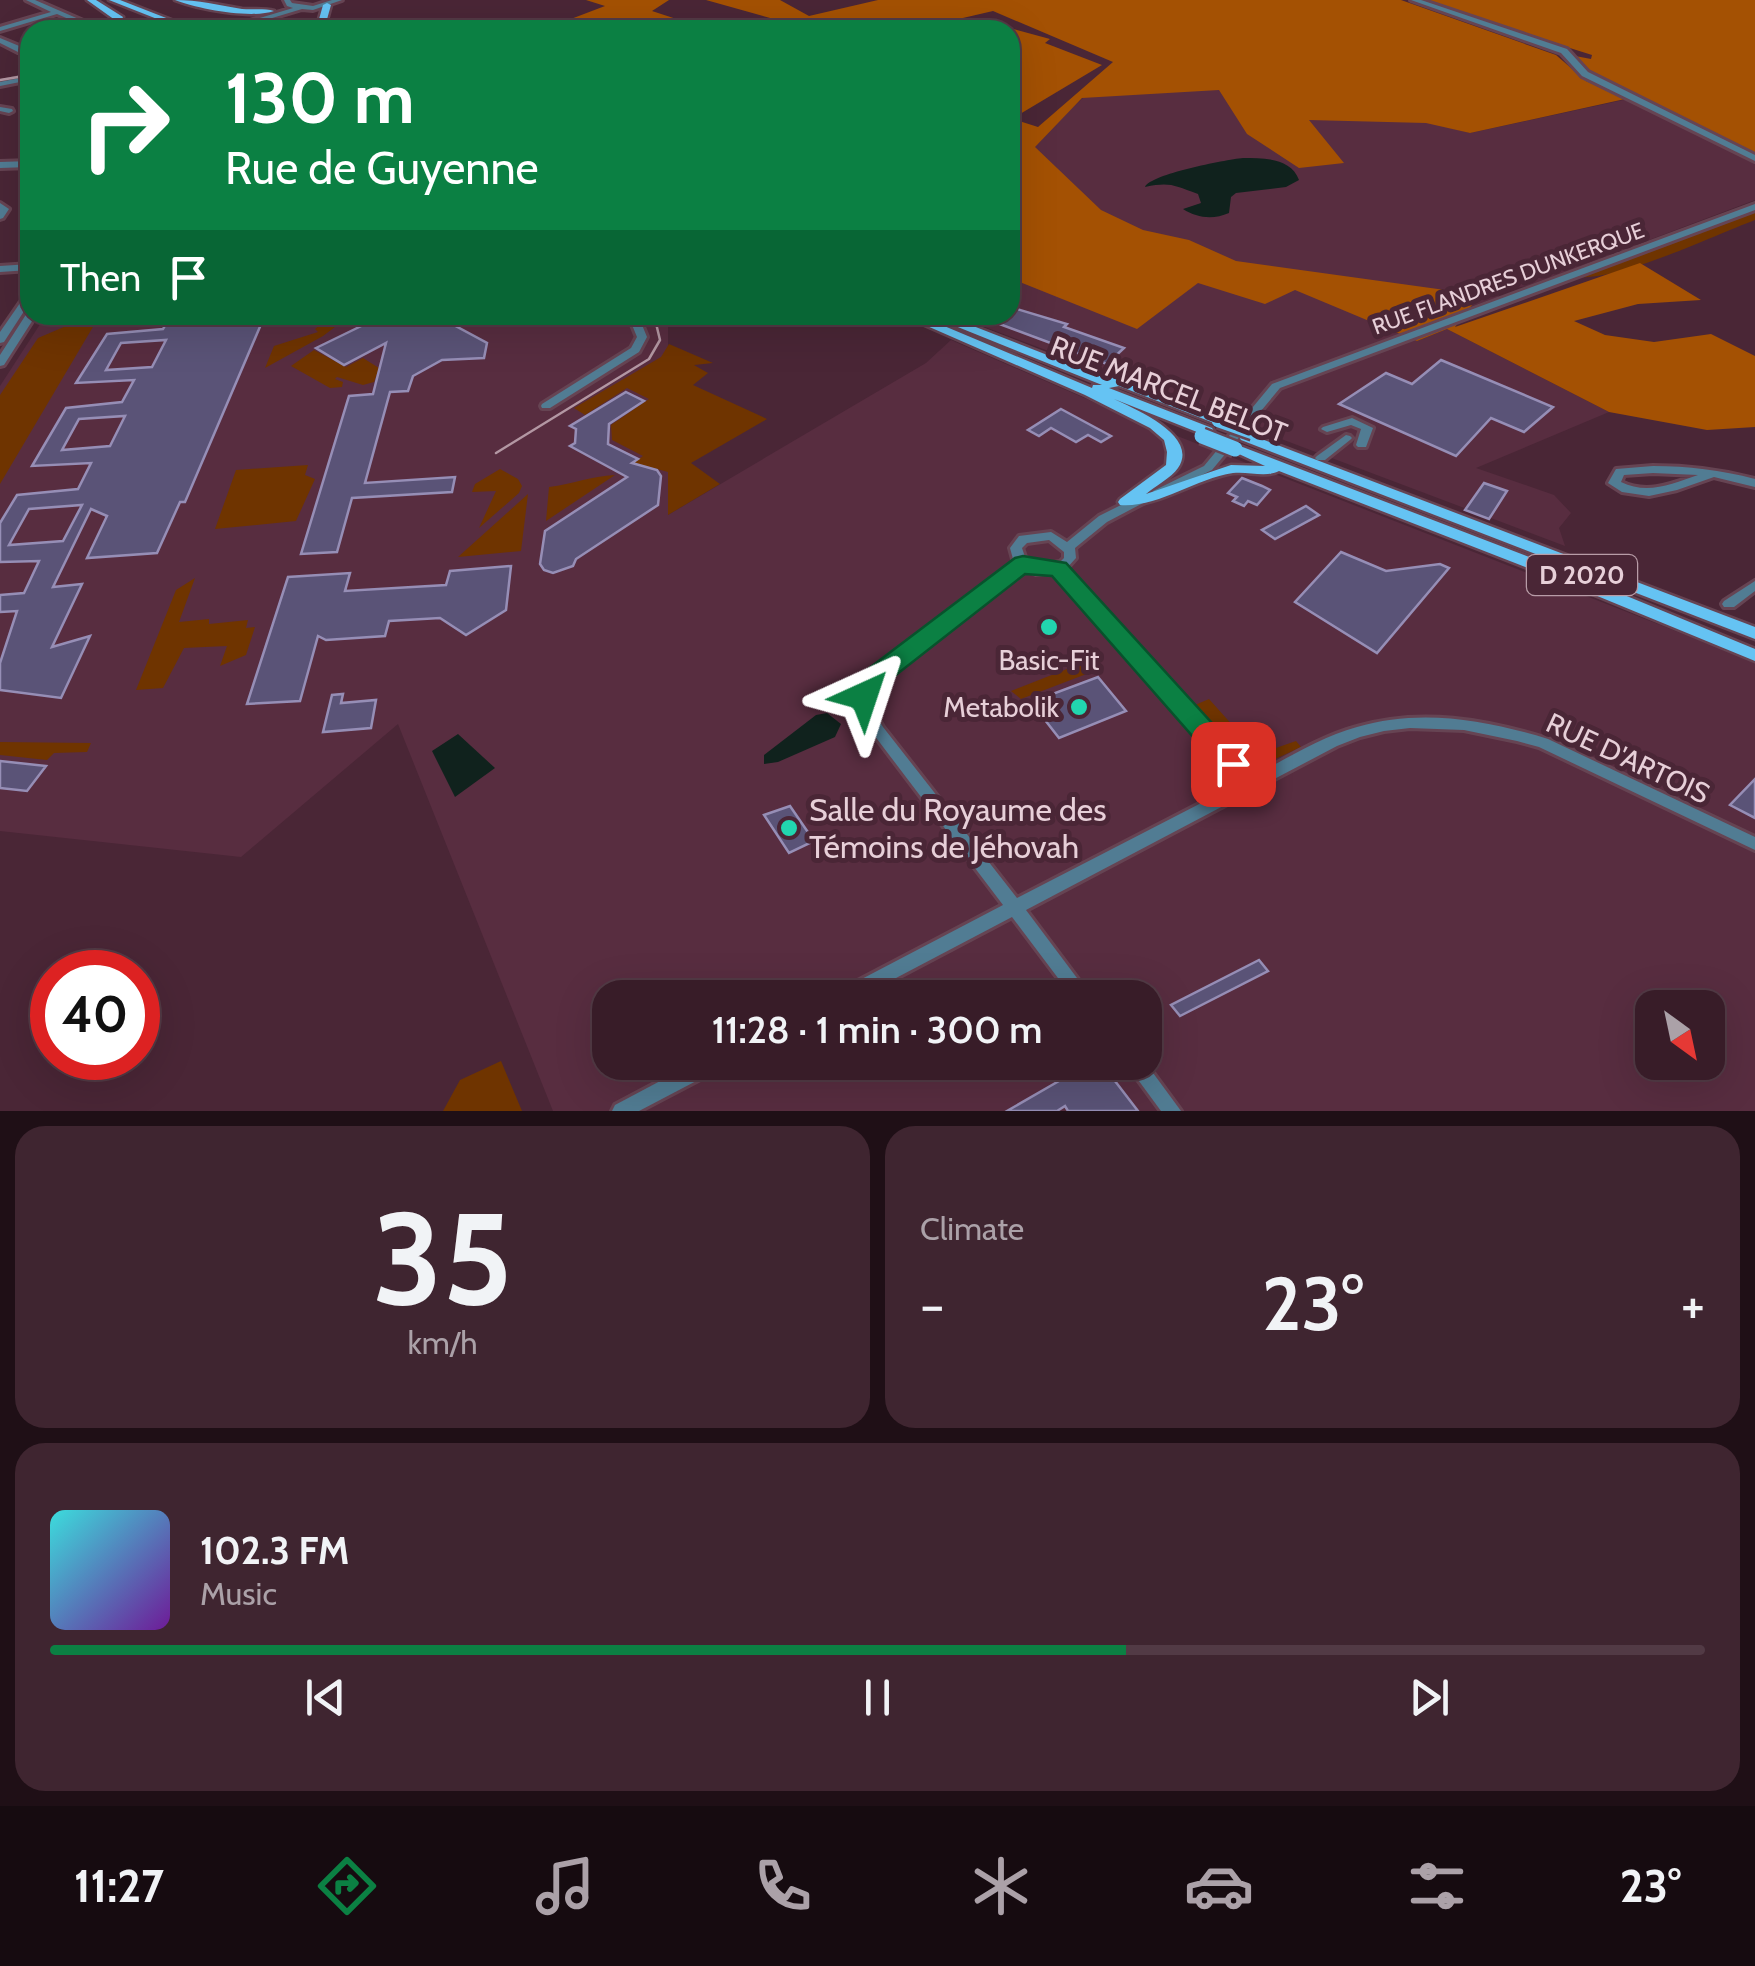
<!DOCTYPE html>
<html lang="en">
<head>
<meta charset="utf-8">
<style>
	:root { --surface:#381c28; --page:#3f2530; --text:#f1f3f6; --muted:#aba1a8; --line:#523a45; --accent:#0b8043 }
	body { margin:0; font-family:Cabin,sans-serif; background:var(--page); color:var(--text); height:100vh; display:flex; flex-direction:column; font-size:38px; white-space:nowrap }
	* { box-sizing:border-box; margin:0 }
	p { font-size:32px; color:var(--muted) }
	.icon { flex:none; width:55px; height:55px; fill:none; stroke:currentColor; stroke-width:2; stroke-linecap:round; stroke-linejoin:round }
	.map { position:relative; height:1111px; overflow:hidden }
	.side { display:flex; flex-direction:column; gap:15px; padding:15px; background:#1f0f16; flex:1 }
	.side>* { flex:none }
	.hud { position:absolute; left:20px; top:20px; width:1000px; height:305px; border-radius:30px; box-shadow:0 10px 40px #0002,0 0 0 2px var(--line); background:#0b8043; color:#fff; overflow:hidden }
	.needle { width:65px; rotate:147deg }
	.tools { position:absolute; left:1635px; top:990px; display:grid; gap:20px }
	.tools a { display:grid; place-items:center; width:90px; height:90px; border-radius:20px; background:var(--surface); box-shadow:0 10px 40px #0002,0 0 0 2px var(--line); font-size:50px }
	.speed { position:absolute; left:30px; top:950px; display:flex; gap:20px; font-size:50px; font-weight:700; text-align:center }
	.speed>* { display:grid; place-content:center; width:130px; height:130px; border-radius:50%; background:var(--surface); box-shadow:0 10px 40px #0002,0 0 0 2px var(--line); line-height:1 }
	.speed .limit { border:15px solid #d22; background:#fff; color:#111 }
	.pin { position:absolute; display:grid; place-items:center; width:85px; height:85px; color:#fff; margin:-42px; border-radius:20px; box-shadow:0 5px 15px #0006 }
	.me { position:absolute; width:110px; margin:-55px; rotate:42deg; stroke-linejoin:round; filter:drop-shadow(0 0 8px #0008) }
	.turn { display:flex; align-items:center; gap:35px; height:210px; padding:0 40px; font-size:45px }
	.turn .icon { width:130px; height:130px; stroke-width:2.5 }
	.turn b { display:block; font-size:70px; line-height:85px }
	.then { display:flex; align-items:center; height:95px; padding:0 40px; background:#0003; gap:20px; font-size:38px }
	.big { font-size:75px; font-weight:600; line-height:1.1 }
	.side .widget { flex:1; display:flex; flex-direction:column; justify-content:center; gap:15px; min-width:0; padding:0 35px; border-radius:30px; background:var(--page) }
	.side .dial { align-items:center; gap:0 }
	.dial b { font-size:130px; line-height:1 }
	.song { display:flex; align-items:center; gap:30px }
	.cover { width:120px; height:120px; border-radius:15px; background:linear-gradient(135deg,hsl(180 70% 55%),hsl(280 70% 35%)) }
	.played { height:10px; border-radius:5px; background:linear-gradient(90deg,var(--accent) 65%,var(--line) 65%) }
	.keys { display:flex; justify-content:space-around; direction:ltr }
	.heat { display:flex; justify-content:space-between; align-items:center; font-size:55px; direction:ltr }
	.side .tiles { flex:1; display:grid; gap:15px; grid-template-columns:1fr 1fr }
	.widget:last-child { grid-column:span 2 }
	.trip { position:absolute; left:592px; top:980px; width:570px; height:100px; border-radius:30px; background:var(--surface); box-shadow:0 10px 40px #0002,0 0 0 2px var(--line); font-weight:600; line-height:100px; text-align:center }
	.tab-bar { display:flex; height:160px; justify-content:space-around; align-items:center; background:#160b10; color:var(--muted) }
	.tab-bar .icon { width:70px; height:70px }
	.tab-bar .on { color:var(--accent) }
	.tab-bar b { font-size:45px; color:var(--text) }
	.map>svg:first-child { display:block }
	.built { fill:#582d40; fill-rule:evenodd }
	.green { fill:#6f3400 }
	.forest { fill:#a45103 }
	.water { fill:#10221d }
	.building { fill:#5a5377; stroke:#968eb6; stroke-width:2.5; fill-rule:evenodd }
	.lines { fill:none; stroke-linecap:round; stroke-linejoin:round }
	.minor-casing { stroke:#664453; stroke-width:6 }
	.major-casing { stroke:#664453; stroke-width:5 }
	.minor { fill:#517c93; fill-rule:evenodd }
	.major { fill:#65c3f3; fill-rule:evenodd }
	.tram { stroke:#b397a3; stroke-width:2.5 }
	.major-bridge-casing { stroke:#664453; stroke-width:20; stroke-linecap:butt }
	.major-bridge { stroke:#65c3f3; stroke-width:15 }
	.route { fill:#0b8043; stroke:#07532c; stroke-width:2.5 }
	.poi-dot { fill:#22d5af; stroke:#4a2636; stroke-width:4 }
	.labels { text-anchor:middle; stroke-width:10; stroke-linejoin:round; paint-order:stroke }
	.far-street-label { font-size:22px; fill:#e7cfd8; stroke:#4a2636 }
	.shield { fill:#4a2636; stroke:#b89ca7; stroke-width:2.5 }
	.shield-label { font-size:25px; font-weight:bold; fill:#e7cfd8 }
	.street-label { font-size:28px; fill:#e7cfd8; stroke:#4a2636 }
	.poi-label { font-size:28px; fill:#e7cfd8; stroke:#4a2636 }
	.near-poi-label { font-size:32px; fill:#e7cfd8; stroke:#4a2636; text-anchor:start }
</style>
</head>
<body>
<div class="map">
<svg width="1755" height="1111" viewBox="0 0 1755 1111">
	<rect width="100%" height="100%" fill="#4a2636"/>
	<g class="built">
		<polygon points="1139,48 1470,133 1628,99 1755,162 1755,200 1527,286 1501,290 1498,297 1402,331 1417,341 1447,329 1609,412 1476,468 1554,495 1571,513 1559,528 1565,546 953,315 1010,315 1010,163"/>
		<path d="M46,315H653L668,323V515L926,363L951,340L1121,414L1755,662V1111H553L398,724L241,857L0,831V386ZM610,998H1145V1062H610ZM1652,1008H1708V1062H1652Z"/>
	</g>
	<g class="green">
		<path d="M1755,211V220C1710,237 1620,281 1575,277Z"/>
		<polygon points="92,315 100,315 0,484 0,395 38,338"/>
		<polygon points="351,315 323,336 265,368 274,346 318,332 315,329 329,317"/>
		<polygon points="669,344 713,363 694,365 708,373 693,385 767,419 691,463 720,484 668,515 668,472 646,466 622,471 643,456 612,440 611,425 649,399 627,388 585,415 574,408 661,357"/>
		<polygon points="314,350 346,367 363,358 379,368 374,382 363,385 337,377 335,379 343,382 342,387 330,388 291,366"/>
		<polygon points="308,465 305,475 315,479 296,521 215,529 236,470"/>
		<polygon points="500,469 518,479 522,486 519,493 479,528 496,491 472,492 475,484"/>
		<path d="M615,475L546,521L549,487C573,484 591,476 615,475Z"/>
		<polygon points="528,494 521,551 458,557"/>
		<polygon points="195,578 179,622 209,619 209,624 248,620 246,628 255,627 246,655 220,666 227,646 184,648 163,688 136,690 176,590"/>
		<polygon points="1095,658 1102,668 1021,699 1011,691"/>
		<polygon points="1209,699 1253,748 1262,744 1273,749 1296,741 1301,747 1271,761 1245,757 1195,705"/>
		<polygon points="0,742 91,743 87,752 54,753 47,760 0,755"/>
		<polygon points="501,1061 522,1111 443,1111 460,1080"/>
	</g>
	<g class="forest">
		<polygon points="586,0 669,0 652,11 710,30 542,30 605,6"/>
		<polygon points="706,0 780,0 809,16 878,0 1401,0 1556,55 1586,81 1625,99 1470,133 1426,123 1309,120 1344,163 1299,168 1247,134 1219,90 1082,98 1035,147 1101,210 1143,230 1189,240 1236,261 1445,290 1472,305 1455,327 1640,263 1701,300 1638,304 1574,321 1605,335 1654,342 1711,334 1755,356 1755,427 1707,430 1609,412 1447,329 1417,341 1295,290 1265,304 1198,283 1137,329 1010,278 1010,118 1038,127 1113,62 993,11 911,30 813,30"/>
		<polygon points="1419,0 1755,0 1755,152 1749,155 1588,74 1570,55 1591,59 1592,55"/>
		<polygon points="1006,27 1050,39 1045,43 1102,65 1020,114 1010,112 1010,30 1000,30"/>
	</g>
	<g class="water">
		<path d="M1243,158C1264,158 1291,158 1299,180L1286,187L1236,193L1231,197L1229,213C1213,220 1197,218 1183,209L1201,203L1198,194C1173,185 1170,182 1145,187C1151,174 1224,160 1243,158Z"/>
		<polygon points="827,713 841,724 835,737 778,762 764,764 764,755 816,715"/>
		<polygon points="458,734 495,768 455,797 432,751"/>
	</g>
	<g class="building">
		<polygon points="1010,307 1067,324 1064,327 1124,348 1107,364 978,316 1010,315"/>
		<path d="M171,315H265L185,502H180L157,553L87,558L107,516L91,509L53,587L82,584L52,647L90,636L61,698L0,690V663L17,611L0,612V595L24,593L39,561L0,562V523L17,495L78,489L91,463L32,466L66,408L122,402L134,380L76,383L107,334L163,329ZM166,340L152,367L106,370L121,343ZM125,416L110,446L62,450L79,419ZM82,505L63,541L9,545L29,509Z"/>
		<polygon points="384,315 470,315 452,324 487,343 484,358 442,360 413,376 408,391 390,392 365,483 455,477 452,492 352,498 337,552 301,554 349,396 373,394 386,343 344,365 316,348"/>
		<polygon points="1441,360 1553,407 1524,432 1491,418 1456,456 1339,404 1386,373 1412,384"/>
		<polygon points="626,392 644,401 609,424 608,444 638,459 632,463 657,470 661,476 658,505 576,559 573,566 553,573 544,570 540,564 545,531 627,477 570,446 575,443 576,429 570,426"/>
		<polygon points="1061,409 1111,436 1101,442 1088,435 1076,442 1051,428 1039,436 1028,430"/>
		<polygon points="1242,478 1262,486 1270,490 1257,505 1248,501 1244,506 1233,501 1237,497 1228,493"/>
		<polygon points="1484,483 1507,491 1489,519 1465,510"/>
		<polygon points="1306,506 1319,515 1275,539 1262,530"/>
		<polygon points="1341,552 1386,571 1440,564 1449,568 1377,653 1295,602"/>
		<polygon points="511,566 506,610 466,635 440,618 389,621 385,636 326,640 318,636 300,701 247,704 288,577 350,573 345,591 446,585 450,571"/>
		<polygon points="1098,677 1126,711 1059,738 1031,702"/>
		<polygon points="343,694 341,703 376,700 371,728 323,732 332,695"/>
		<polygon points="0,761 46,766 27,791 0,788"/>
		<polygon points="1755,779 1755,818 1730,805"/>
		<polygon points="790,806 814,841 789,853 764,815"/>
		<polygon points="1259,960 1268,971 1180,1016 1171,1005"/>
		<polygon points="1105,1068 1138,1111 1068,1111 1065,1106 1057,1111 1007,1111 1078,1070 1086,1080"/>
	</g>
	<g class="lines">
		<defs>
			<g id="minor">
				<polygon points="26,0 35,0 104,30 94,30 57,14 0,31 0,27 51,12"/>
				<polygon points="284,0 290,0 292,3 313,6 332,0 342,0 313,10 302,9 232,30 220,30 293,8 287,6"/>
				<polygon points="1411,0 1421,0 1567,49 1588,72 1755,155 1755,161 1582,76 1561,53"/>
				<polygon points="0,38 24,48 25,50 18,52 0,43"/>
				<polygon points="30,76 30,80 0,86 0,82"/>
				<polygon points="0,107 12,109 13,111 9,113 0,111"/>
				<polygon points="30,161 30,167 0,168 0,162"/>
				<polygon points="0,203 9,209 3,218 0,219"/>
				<polygon points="1755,204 1755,210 1280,388 1212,470 1163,494 1155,494 1153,491 1204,466 1272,384"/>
				<polygon points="30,264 30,270 0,272 0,266"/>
				<polygon points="30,292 30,302 4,342 0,343 0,332 27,293"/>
				<polygon points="30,312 30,315 36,315 4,365 0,366 0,355 27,313"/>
				<polygon points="628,315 638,315 647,337 639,352 550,408 542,408 541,406 542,404 631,348 637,337"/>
				<polygon points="1352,418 1373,428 1366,447 1358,447 1356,445 1361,429 1351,425 1327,432 1321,429 1323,427"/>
				<polygon points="1346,435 1350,436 1352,438 1350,440 1325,460 1317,460 1315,458 1317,456"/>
				<path d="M1653,466C1688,466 1721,470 1755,479V487L1714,477L1677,490L1649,496L1622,492L1608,483L1616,469ZM1653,473L1698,475C1672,484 1647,495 1621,482L1624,475Z"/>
				<path d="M1141,495L1147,499L1145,502L1107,522L1075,548L1076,558L1066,569L1252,777C1286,759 1320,737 1357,727C1421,708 1486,720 1548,739L1755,837V850L1539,747L1517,741L1464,730L1410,728L1384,731L1360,737L1337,746L1026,910L1092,998H1073L1012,917L858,998H833L835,993L1003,905L868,727C857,707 857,695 868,675L1016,563L1013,559L1010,548L1019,536L1051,532L1067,542L1099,516ZM1049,540L1064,552V558L1060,562L1038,566L1025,557L1022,548L1027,543ZM1025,569L1036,574L1054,572L1240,783L1017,898L883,727C873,712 870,699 878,682Z"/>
				<polygon points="1755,581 1755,591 1734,607 1724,607 1722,604 1724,601"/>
				<polygon points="696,1062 724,1062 721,1068 639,1111 612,1111 615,1105"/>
				<polygon points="1125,1062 1145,1062 1181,1111 1161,1111"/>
			</g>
			<g id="major">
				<polygon points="87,0 96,0 123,17 117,30 109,30 115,20"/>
				<polygon points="109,0 120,0 197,30 185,30"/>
				<path d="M175,0C198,0 219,5 242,9C253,10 264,8 274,11C251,19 198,9 175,0Z"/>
				<polygon points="327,3 331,5 324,30 316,30 323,5"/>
				<polygon points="139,27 171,27 175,30 135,30"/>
				<path d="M902,315H918L1092,388L1093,385H1102L928,315H945L1101,376L1111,374L1224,417L1226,420L1224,423H1214L1119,386L1109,388L1212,428L1214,431L1212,434H1202L1114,399C1135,409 1200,436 1178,468C1171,478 1155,486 1146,494L1231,465L1265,466L1228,449L1235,445L1240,446L1571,573L1755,649V661L1561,581L1279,471C1265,478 1248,471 1233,473C1194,479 1158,508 1120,505L1118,502L1120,499L1166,465L1167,452L1164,440L1150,428L1085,395Z"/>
				<polygon points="1246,433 1755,627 1755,639 1241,440 1239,437 1241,434"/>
			</g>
		</defs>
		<use href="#minor" class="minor-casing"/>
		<use href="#major" class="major-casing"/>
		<use href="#minor" class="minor"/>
		<use href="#major" class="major"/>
		<g class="tram">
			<polyline points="0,80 30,75"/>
			<polyline points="496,453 649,359 660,340 654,315"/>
		</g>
		<defs>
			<g id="major-bridge">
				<polyline points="1219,420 1253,432"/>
				<polyline points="1202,436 1235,449"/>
			</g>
		</defs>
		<use href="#major-bridge" class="major-bridge-casing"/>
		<use href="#major-bridge" class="major-bridge"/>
	</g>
	<polygon class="route" points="1023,556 1066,563 1242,756 1246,764 1242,771 1233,774 1223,771 1052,576 1025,574 883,685 873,703 856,703 852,696 864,672 1015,558"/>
	<g class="poi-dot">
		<circle cx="1049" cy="627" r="10"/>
		<circle cx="1079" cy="707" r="10"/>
		<circle cx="789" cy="828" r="10"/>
	</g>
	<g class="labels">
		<g class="far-street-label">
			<text transform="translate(1508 278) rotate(-20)" y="8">RUE FLANDRES DUNKERQUE</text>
		</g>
		<rect class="shield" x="1527" y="555" width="110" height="40" rx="8"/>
		<g class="shield-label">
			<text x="1582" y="584">D 2020</text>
		</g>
		<g class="street-label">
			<text transform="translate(1169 389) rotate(21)" y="10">RUE MARCEL BELOT</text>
			<text transform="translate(1628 758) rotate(25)" y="10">RUE D'ARTOIS</text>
		</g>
		<g class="poi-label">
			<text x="1049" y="670">Basic-Fit</text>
			<text x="1059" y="717" text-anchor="end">Metabolik</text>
		</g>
		<g class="near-poi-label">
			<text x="809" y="821">Salle du Royaume des<tspan x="809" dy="37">Témoins de Jéhovah</tspan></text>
		</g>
	</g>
</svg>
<div class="tools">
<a><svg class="needle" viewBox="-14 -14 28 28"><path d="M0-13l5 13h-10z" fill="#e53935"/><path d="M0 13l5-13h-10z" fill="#aba1a8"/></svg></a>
</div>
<div class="speed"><div class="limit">40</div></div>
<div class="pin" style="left:1233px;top:764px;background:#d93025"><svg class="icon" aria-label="arrive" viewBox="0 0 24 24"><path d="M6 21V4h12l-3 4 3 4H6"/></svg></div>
<svg class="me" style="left:864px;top:696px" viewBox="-20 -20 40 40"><path d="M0-17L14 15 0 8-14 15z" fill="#0b8043" stroke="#fff" stroke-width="4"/></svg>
<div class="trip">11:28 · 1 min · 300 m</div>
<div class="hud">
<div class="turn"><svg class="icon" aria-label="right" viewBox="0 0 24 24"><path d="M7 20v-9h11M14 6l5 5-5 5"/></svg><div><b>130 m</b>Rue de Guyenne</div></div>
<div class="then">Then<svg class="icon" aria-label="arrive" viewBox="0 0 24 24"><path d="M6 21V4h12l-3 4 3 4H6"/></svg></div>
</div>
</div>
<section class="side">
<div class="tiles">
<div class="widget dial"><b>35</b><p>km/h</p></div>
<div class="widget"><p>Climate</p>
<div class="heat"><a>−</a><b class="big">23°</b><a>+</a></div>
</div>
<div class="widget">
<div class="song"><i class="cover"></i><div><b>102.3 FM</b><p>Music</p></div></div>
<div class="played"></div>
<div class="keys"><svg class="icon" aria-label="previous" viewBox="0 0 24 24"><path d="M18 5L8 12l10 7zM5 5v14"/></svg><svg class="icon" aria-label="pause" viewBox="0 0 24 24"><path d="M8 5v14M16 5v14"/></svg><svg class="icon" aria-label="next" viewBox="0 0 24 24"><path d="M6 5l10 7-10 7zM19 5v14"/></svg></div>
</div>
</div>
</section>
<nav class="tab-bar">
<b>11:27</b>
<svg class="icon on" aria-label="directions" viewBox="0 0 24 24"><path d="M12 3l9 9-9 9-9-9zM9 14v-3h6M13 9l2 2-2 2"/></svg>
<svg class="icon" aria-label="music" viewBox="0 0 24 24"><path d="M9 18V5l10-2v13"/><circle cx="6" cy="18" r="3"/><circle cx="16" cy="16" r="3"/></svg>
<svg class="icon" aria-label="phone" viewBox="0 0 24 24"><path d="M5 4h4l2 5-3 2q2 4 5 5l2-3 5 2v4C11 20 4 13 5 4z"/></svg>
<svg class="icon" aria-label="climate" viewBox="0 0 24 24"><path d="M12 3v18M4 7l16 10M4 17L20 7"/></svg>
<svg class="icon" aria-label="car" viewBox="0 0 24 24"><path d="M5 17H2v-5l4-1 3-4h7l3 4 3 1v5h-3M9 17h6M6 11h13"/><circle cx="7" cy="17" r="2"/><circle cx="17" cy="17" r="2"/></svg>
<svg class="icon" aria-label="filters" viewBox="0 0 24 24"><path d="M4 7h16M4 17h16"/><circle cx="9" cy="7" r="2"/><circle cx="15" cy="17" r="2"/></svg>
<b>23°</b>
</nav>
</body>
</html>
